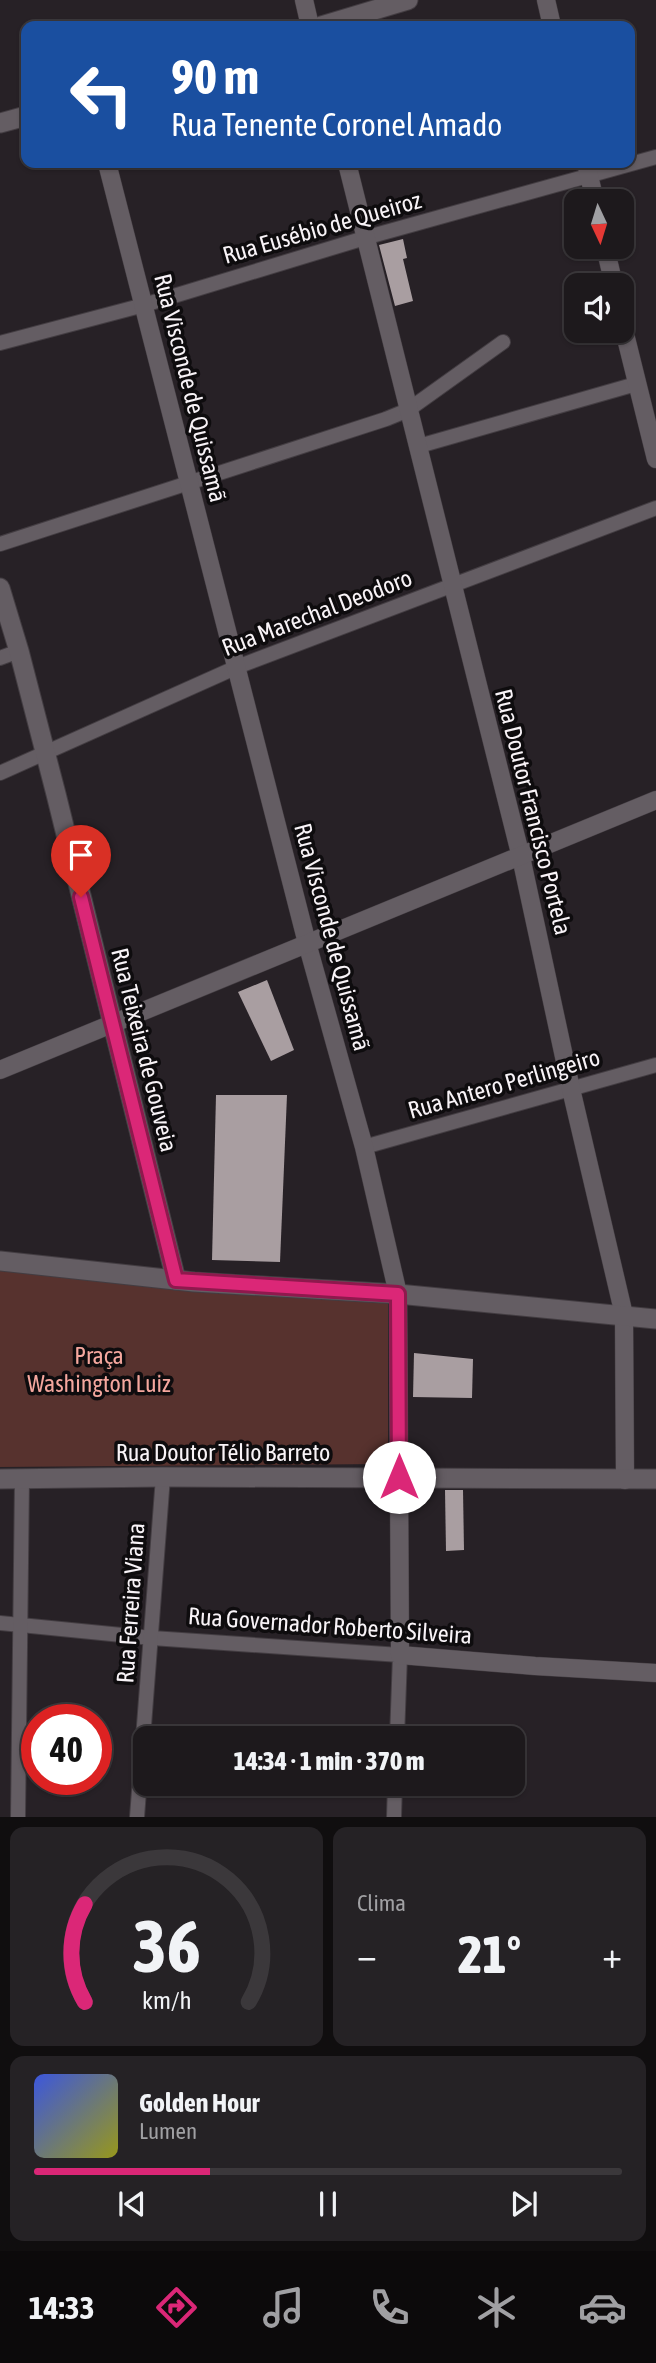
<!DOCTYPE html>
<html lang="pt">
<head>
<meta charset="utf-8">
<style>
	:root { --surface:#1d191c; --page:#252225; --text:#f1f3f6; --muted:#a0a0a3; --line:#3b383b; --accent:#db2777 }
	body { margin:0; font-family:"Asap Condensed",sans-serif; background:var(--page); color:var(--text); height:100vh; display:flex; flex-direction:column; font-size:26px; white-space:nowrap }
	* { box-sizing:border-box; margin:0 }
	p { font-size:23px; color:var(--muted) }
	.icon { flex:none; width:38px; height:38px; fill:none; stroke:currentColor; stroke-width:2; stroke-linecap:round; stroke-linejoin:round }
	.map { position:relative; height:1817px; overflow:hidden }
	.details { display:flex; flex-direction:column; gap:10px; padding:10px; background:#100e0f; flex:1 }
	.details>* { flex:none }
	.top-card { position:absolute; left:21px; top:21px; width:614px; height:147px; border-radius:14px; box-shadow:0 2px 5px #0004,0 0 0 2px var(--line); background:#1a4fa0; color:#fff; overflow:hidden }
	.needle { width:46px; rotate:176deg }
	.controls { position:absolute; left:564px; top:189px; display:grid; gap:14px }
	.controls a { display:grid; place-items:center; width:70px; height:70px; border-radius:14px; background:var(--surface); box-shadow:0 2px 5px #0004,0 0 0 2px var(--line); font-size:35px }
	.speed { position:absolute; left:21px; top:1704px; display:flex; gap:14px; font-size:35px; font-weight:700; text-align:center }
	.speed>* { display:grid; place-content:center; width:91px; height:91px; border-radius:50%; background:var(--surface); box-shadow:0 2px 5px #0004,0 0 0 2px var(--line); line-height:1 }
	.speed .limit { border:10px solid #d22; background:#fff; color:#111 }
	.pin { position:absolute; display:grid; place-items:center; width:60px; height:60px; color:#fff; margin:-72px -30px; border-radius:50% 50% 50% 0; rotate:-45deg; box-shadow:0 0 7px #0007 }
	.pin .icon { rotate:45deg }
	.me { position:absolute; width:77px; margin:-38px; rotate:0deg; stroke-linejoin:round; filter:drop-shadow(0 0 5px #0008) }
	.turn { display:flex; align-items:center; gap:24px; height:147px; padding:0 35px; font-size:32px }
	.turn .icon { width:91px; height:91px; stroke-width:2.5 }
	.turn b { display:block; font-size:49px; line-height:60px }
	.big { font-size:52px; font-weight:800; line-height:1.1 }
	.details .card { flex:1; display:flex; flex-direction:column; justify-content:center; gap:10px; min-width:0; padding:0 24px; border-radius:14px; background:var(--page) }
	.details .dial { align-items:center; gap:0 }
	.dial svg { height:182px; overflow:visible; fill:none; stroke:var(--line); stroke-width:7; stroke-linecap:round; text-anchor:middle }
	.dial text { fill:var(--text); stroke:none }
	.song { display:flex; align-items:center; gap:21px }
	.cover { width:84px; height:84px; border-radius:10px; background:linear-gradient(135deg,hsl(230 70% 55%),hsl(60 70% 35%)) }
	.played { height:7px; border-radius:4px; background:linear-gradient(90deg,var(--accent) 30%,var(--line) 30%) }
	.keys { display:flex; justify-content:space-around; direction:ltr }
	.heat { display:flex; justify-content:space-between; align-items:center; font-size:38px; direction:ltr }
	.details .tiles { flex:1; display:grid; gap:10px; grid-template-columns:1fr 1fr }
	.card:last-child { grid-column:span 2 }
	.trip { position:absolute; left:133px; top:1726px; width:392px; height:70px; border-radius:14px; background:var(--surface); box-shadow:0 2px 5px #0004,0 0 0 2px var(--line); font-weight:800; line-height:70px; text-align:center }
	.menu { display:flex; height:112px; justify-content:space-around; align-items:center; background:#0c0a0b; color:var(--muted) }
	.menu .icon { width:49px; height:49px }
	.menu .active { color:var(--accent) }
	.menu b { font-size:32px; color:var(--text) }
	.map>svg:first-child { display:block }
	.green { fill:#57322e }
	.building { fill:#a99ea1 }
	.lines { fill:none; stroke-linecap:round; stroke-linejoin:round }
	.minor-casing { stroke:#433d42; stroke-width:16 }
	.tertiary-casing { stroke:#433d42; stroke-width:19 }
	.secondary-casing { stroke:#433d42; stroke-width:21 }
	.minor { stroke:#645d63; stroke-width:14 }
	.tertiary { stroke:#645d63; stroke-width:18 }
	.secondary { stroke:#645d63; stroke-width:19 }
	.route-casing { stroke:#8e194d; stroke-width:18 }
	.route { stroke:#db2777; stroke-width:12 }
	.labels { text-anchor:middle; stroke-width:7; stroke-linejoin:round; paint-order:stroke }
	.street-label { font-size:24px; fill:#f8f3f7; stroke:#0e0c0e }
	.park-label { font-size:24px; fill:#f5a79e; stroke:#0e0c0e }
</style>
</head>
<body>
<div class="map">
<svg width="656" height="1817" viewBox="0 0 656 1817">
	<rect width="100%" height="100%" fill="#272126"/>
	<polygon class="green" points="0,1263 388,1302 388,1464 0,1467"/>
	<g class="building">
		<polygon points="403,239 407,258 403,259 413,301 395,306 379,245"/>
		<polygon points="267,980 294,1050 271,1061 238,992"/>
		<polygon points="216,1095 287,1095 280,1262 212,1260"/>
		<polygon points="414,1353 473,1359 472,1398 413,1397"/>
		<polygon points="445,1490 463,1490 464,1550 446,1551"/>
	</g>
	<g class="lines">
		<defs>
			<g id="minor">
				<polyline points="0,343 144,305 368,237 656,157"/>
				<polyline points="419,446 636,384"/>
				<polyline points="0,544 386,419 408,410 503,342"/>
				<polyline points="0,658 19,651"/>
				<polyline points="0,773 237,667 656,508"/>
				<polyline points="364,1147 656,1065"/>
				<polyline points="0,1623 152,1638 400,1655 397,1738"/>
				<polyline points="18,1817 22,1479"/>
				<polyline points="137,1817 163,1477"/>
				<polyline points="394,1817 395,1783"/>
			</g>
			<g id="tertiary">
				<polyline points="304,0 310,26"/>
				<polyline points="546,0 552,26"/>
				<polyline points="107,163 307,943 364,1147 398,1294 400,1655 535,1666 656,1673"/>
				<polyline points="347,163 521,857 571,1089 624,1315 625,1480"/>
				<polyline points="586,163 595,201"/>
				<polyline points="605,247 614,285"/>
				<polyline points="621,318 656,459"/>
				<polyline points="0,1070 656,800"/>
			</g>
			<g id="secondary">
				<polyline points="321,26 408,0"/>
				<polyline points="0,123 26,116"/>
				<polyline points="0,588 19,651 56,794 176,1280"/>
				<polyline points="0,1261 194,1282 398,1294 656,1319"/>
				<polyline points="0,1479 163,1477 656,1479"/>
			</g>
		</defs>
		<use href="#minor" class="minor-casing"/>
		<use href="#tertiary" class="tertiary-casing"/>
		<use href="#secondary" class="secondary-casing"/>
		<use href="#minor" class="minor"/>
		<use href="#tertiary" class="tertiary"/>
		<use href="#secondary" class="secondary"/>
	</g>
	<g class="lines">
		<defs>
			<polyline id="route" points="81,897 176,1280 398,1294 399,1477"/>
		</defs>
		<use href="#route" class="route-casing"/>
		<use href="#route" class="route"/>
	</g>
	<g class="labels">
		<g class="street-label">
			<text transform="translate(322 228) rotate(-16)" y="8">Rua Eusébio de Queiroz</text>
			<text transform="translate(190 388) rotate(76)" y="8">Rua Visconde de Quissamã</text>
			<text transform="translate(317 613) rotate(-21)" y="8">Rua Marechal Deodoro</text>
			<text transform="translate(533 812) rotate(76)" y="8">Rua Doutor Francisco Portela</text>
			<text transform="translate(332 937) rotate(75)" y="8">Rua Visconde de Quissamã</text>
			<text transform="translate(144 1050) rotate(76)" y="8">Rua Teixeira de Gouveia</text>
			<text transform="translate(504 1084) rotate(-16)" y="8">Rua Antero Perlingeiro</text>
			<text x="223" y="1461">Rua Doutor Télio Barreto</text>
			<text transform="translate(131 1603) rotate(-86)" y="8">Rua Ferreira Viana</text>
			<text transform="translate(330 1626) rotate(4)" y="8">Rua Governador Roberto Silveira</text>
		</g>
		<g class="park-label">
			<text x="99" y="1364">Praça<tspan x="99" dy="28">Washington Luiz</tspan></text>
		</g>
	</g>
</svg>
<div class="controls">
<a><svg class="needle" viewBox="-14 -14 28 28"><path d="M0-13l5 13h-10z" fill="#e53935"/><path d="M0 13l5-13h-10z" fill="#a0a0a3"/></svg></a>
<a><svg class="icon" aria-label="sound" viewBox="0 0 24 24"><path d="M4 9h4l5-4v14l-5-4H4zM17 9q2 3 0 6"/></svg></a>
</div>
<div class="speed"><div class="limit">40</div></div>
<div class="pin" style="left:81px;top:897px;background:#d93025"><svg class="icon" aria-label="arrive" viewBox="0 0 24 24"><path d="M6 21V4h12l-3 4 3 4H6"/></svg></div>
<svg class="me" style="left:399px;top:1477px" viewBox="-20 -20 40 40"><circle r="19" fill="#fff"/><path d="M0-13L10 11 0 6-10 11z" fill="#db2777"/></svg>
<div class="trip">14:34 · 1 min · 370 m</div>
<div class="top-card">
<div class="turn"><svg class="icon" aria-label="left" viewBox="0 0 24 24"><path d="M17 20v-9H6M10 6l-5 5 5 5"/></svg><div><b>90 m</b>Rua Tenente Coronel Amado</div></div>
</div>
</div>
<section class="details">
<div class="tiles">
<div class="card dial"><svg viewBox="0 0 100 80">
<path d="M14 69A42 42 0 1 1 86 69"/>
<path d="M14 69A42 42 0 0 1 14 26" stroke="#db2777"/>
<text x="50" y="56" font-size="32" font-weight="700">36</text>
<text x="50" y="72" font-size="11">km/h</text>
</svg></div>
<div class="card"><p>Clima</p>
<div class="heat"><a>−</a><b class="big">21°</b><a>+</a></div>
</div>
<div class="card">
<div class="song"><i class="cover"></i><div><b>Golden Hour</b><p>Lumen</p></div></div>
<div class="played"></div>
<div class="keys"><svg class="icon" aria-label="previous" viewBox="0 0 24 24"><path d="M18 5L8 12l10 7zM5 5v14"/></svg><svg class="icon" aria-label="pause" viewBox="0 0 24 24"><path d="M8 5v14M16 5v14"/></svg><svg class="icon" aria-label="next" viewBox="0 0 24 24"><path d="M6 5l10 7-10 7zM19 5v14"/></svg></div>
</div>
</div>
</section>
<nav class="menu">
<b>14:33</b>
<svg class="icon active" aria-label="directions" viewBox="0 0 24 24"><path d="M12 3l9 9-9 9-9-9zM9 14v-3h6M13 9l2 2-2 2"/></svg>
<svg class="icon" aria-label="music" viewBox="0 0 24 24"><path d="M9 18V5l10-2v13"/><circle cx="6" cy="18" r="3"/><circle cx="16" cy="16" r="3"/></svg>
<svg class="icon" aria-label="phone" viewBox="0 0 24 24"><path d="M5 4h4l2 5-3 2q2 4 5 5l2-3 5 2v4C11 20 4 13 5 4z"/></svg>
<svg class="icon" aria-label="climate" viewBox="0 0 24 24"><path d="M12 3v18M4 7l16 10M4 17L20 7"/></svg>
<svg class="icon" aria-label="car" viewBox="0 0 24 24"><path d="M5 17H2v-5l4-1 3-4h7l3 4 3 1v5h-3M9 17h6M6 11h13"/><circle cx="7" cy="17" r="2"/><circle cx="17" cy="17" r="2"/></svg>
</nav>
</body>
</html>
